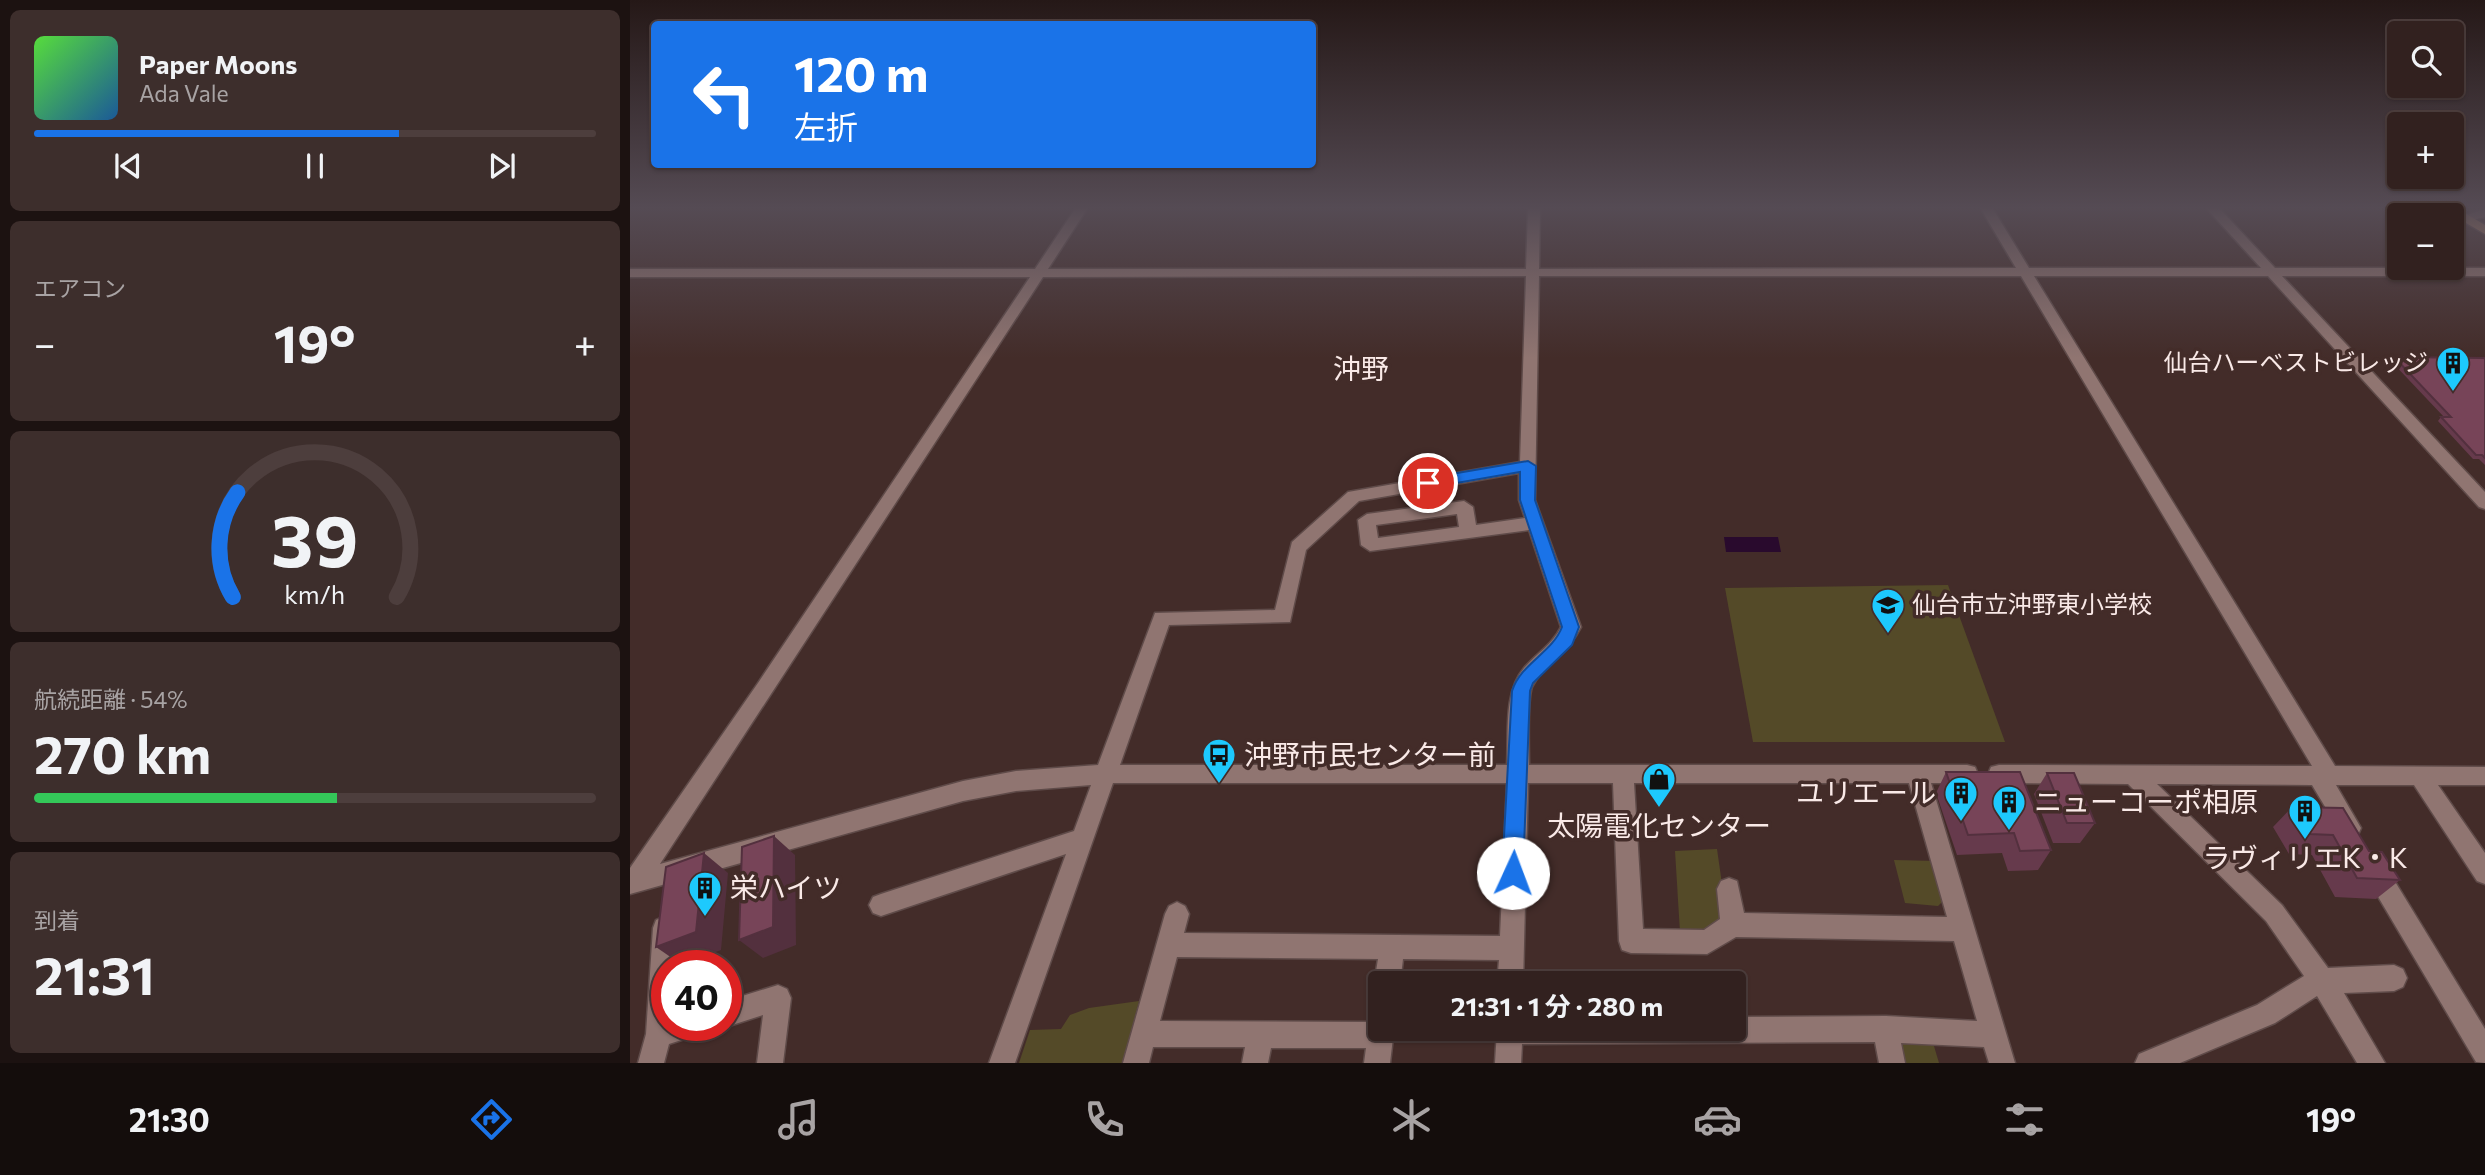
<!DOCTYPE html>
<html lang="ja">
<head>
<meta charset="utf-8">
<style>
	:root { --surface:#32211f; --page:#3d2e2c; --text:#f1f3f6; --muted:#a8a3a4; --line:#4d3e3d; --accent:#1a73e8 }
	body { margin:0; font-family:Commissioner,"Noto Sans JP",sans-serif; background:var(--page); color:var(--text); height:100vh; display:flex; flex-direction:column; font-size:26px; white-space:nowrap }
	* { box-sizing:border-box; margin:0 }
	p { font-size:23px; color:var(--muted) }
	.icon { flex:none; width:38px; height:38px; fill:none; stroke:currentColor; stroke-width:2; stroke-linecap:round; stroke-linejoin:round }
	.map { position:relative; flex:1; overflow:hidden }
	.panel { display:flex; flex-direction:column; gap:10px; padding:10px; background:#1c1211; width:630px }
	.panel>* { flex:none }
	.top-card { position:absolute; left:21px; top:21px; width:665px; height:147px; border-radius:7px; box-shadow:0 2px 5px #0004,0 0 0 2px var(--line); background:#1a73e8; color:#fff; overflow:hidden }
	.buttons { position:absolute; left:1757px; top:21px; display:grid; gap:14px }
	.buttons a { display:grid; place-items:center; width:77px; height:77px; border-radius:7px; background:var(--surface); box-shadow:0 2px 5px #0004,0 0 0 2px var(--line); font-size:35px }
	.speed { position:absolute; left:21px; top:950px; display:flex; gap:14px; font-size:35px; font-weight:700; text-align:center }
	.speed>* { display:grid; place-content:center; width:91px; height:91px; border-radius:50%; background:var(--surface); box-shadow:0 2px 5px #0004,0 0 0 2px var(--line); line-height:1 }
	.speed .limit { border:10px solid #d22; background:#fff; color:#111 }
	.pin { position:absolute; display:grid; place-items:center; width:60px; height:60px; color:#fff; margin:-30px; border:4px solid #fff; border-radius:50%; box-shadow:0 2px 7px #0007 }
	.me { position:absolute; width:77px; margin:-38px; rotate:2deg; stroke-linejoin:round; filter:drop-shadow(0 0 5px #0008) }
	.turn { display:flex; align-items:center; gap:24px; height:147px; padding:0 28px; font-size:32px }
	.turn .icon { width:91px; height:91px; stroke-width:2.5 }
	.turn b { display:block; font-size:49px; line-height:60px }
	.big { font-size:52px; font-weight:700; line-height:1.1 }
	.panel .widget { flex:1; display:flex; flex-direction:column; justify-content:center; gap:10px; min-width:0; padding:0 24px; border-radius:10px; background:var(--page) }
	.panel .dial { align-items:center; gap:0 }
	.dial svg { height:182px; overflow:visible; fill:none; stroke:var(--line); stroke-width:7; stroke-linecap:round; text-anchor:middle }
	.dial text { fill:var(--text); stroke:none }
	.song { display:flex; align-items:center; gap:21px }
	.cover { width:84px; height:84px; border-radius:10px; background:linear-gradient(135deg,hsl(110 70% 55%),hsl(210 70% 35%)) }
	.played { height:7px; border-radius:4px; background:linear-gradient(90deg,var(--accent) 65%,var(--line) 65%) }
	.keys { display:flex; justify-content:space-around; direction:ltr }
	.heat { display:flex; justify-content:space-between; align-items:center; font-size:38px; direction:ltr }
	.charge { height:10px; border-radius:5px; background:linear-gradient(90deg,#34c759 54%,var(--line) 0) }
	.trip { position:absolute; left:738px; top:971px; width:378px; height:70px; border-radius:7px; background:var(--surface); box-shadow:0 2px 5px #0004,0 0 0 2px var(--line); font-weight:700; line-height:70px; text-align:center }
	.tab-bar { display:flex; height:112px; justify-content:space-around; align-items:center; background:#140d0c; color:var(--muted) }
	.tab-bar .icon { width:49px; height:49px }
	.tab-bar .active { color:var(--accent) }
	.tab-bar b { font-size:32px; color:var(--text) }
	main { display:flex; flex:1; min-height:0 }
	.map>svg:first-child { display:block }
	.green { fill:#544a28 }
	.water { fill:#290a2d }
	.lines { fill:none; stroke-linecap:round; stroke-linejoin:round }
	.minor-casing { stroke:#5f4b49; stroke-width:3 }
	.major-casing { stroke:#5f4b49; stroke-width:3 }
	.minor { fill:#907571; fill-rule:evenodd }
	.major { fill:#c8946f; fill-rule:evenodd }
	.wall { fill:#663a4c }
	.shaded-wall { fill:#53303e }
	.building { fill:#774458; stroke:#53303e; stroke-width:2 }
	.route { fill:#1a73e8; stroke:#114b97; stroke-width:2 }
	.labels { text-anchor:middle; stroke-width:7; stroke-linejoin:round; paint-order:stroke }
	.poi-label { font-size:24px; fill:#f9e9e7; stroke:#432c29; text-anchor:end }
	.quarter-label { font-size:28px; fill:#f9e9e7; stroke:#432c29 }
	.near-poi-label { font-size:28px; fill:#f9e9e7; stroke:#432c29; text-anchor:start }
</style>
</head>
<body>
<main>
<section class="panel">
<div class="widget">
<div class="song"><i class="cover"></i><div><b>Paper Moons</b><p>Ada Vale</p></div></div>
<div class="played"></div>
<div class="keys"><svg class="icon" aria-label="previous" viewBox="0 0 24 24"><path d="M18 5L8 12l10 7zM5 5v14"/></svg><svg class="icon" aria-label="pause" viewBox="0 0 24 24"><path d="M8 5v14M16 5v14"/></svg><svg class="icon" aria-label="next" viewBox="0 0 24 24"><path d="M6 5l10 7-10 7zM19 5v14"/></svg></div>
</div>
<div class="widget"><p>エアコン</p>
<div class="heat"><a>−</a><b class="big">19°</b><a>+</a></div>
</div>
<div class="widget dial"><svg viewBox="0 0 100 80">
<path d="M14 69A42 42 0 1 1 86 69"/>
<path d="M14 69A42 42 0 0 1 16 23" stroke="#1a73e8"/>
<text x="50" y="56" font-size="32" font-weight="700">39</text>
<text x="50" y="72" font-size="11">km/h</text>
</svg></div>
<div class="widget"><p>航続距離 · 54%</p><b class="big">270 km</b><div class="charge"></div></div>
<div class="widget"><p>到着</p><b class="big">21:31</b></div>
</section>
<div class="map">
<svg width="1855" height="1063" viewBox="0 0 1855 1063">
	<rect width="100%" height="100%" fill="#432c29"/>
	<g class="green">
		<polygon points="1318,585 1375,742 1123,742 1095,588"/>
		<polygon points="1087,849 1097,919 1076,933 1050,932 1045,851"/>
		<polygon points="1264,860 1306,861 1317,897 1308,906 1275,903"/>
		<polygon points="509,1001 493,1063 389,1063 400,1030 431,1029 440,1015 459,1008"/>
		<polygon points="1301,1036 1309,1063 1274,1063 1267,1039"/>
	</g>
	<polygon class="water" points="1094,537 1148,537 1151,552 1096,552"/>
	<g class="lines">
		<defs>
			<g id="minor">
				<path d="M445,209H457L418,269H896L898,209H910L909,269L1386,268L1351,209H1363L1399,268H1631L1577,209H1590L1645,268H1855V276H1652L1855,492V509L1849,507L1638,276H1404L1705,766L1855,767V785H1808L1855,853V884L1847,881L1784,785H1706L1731,828L1728,835L1720,838L1712,835L1682,785L1527,784L1652,905L1698,968L1764,965L1773,969L1777,978L1773,987L1764,991L1714,993L1755,1063H1727L1687,996L1645,1023L1550,1063H1505L1509,1054L1627,1005L1674,976L1636,921L1498,784L1369,783L1361,781L1358,774L1361,767L1369,765L1682,766L1391,276H909L905,500L951,627C938,653 911,667 902,687C897,700 899,748 899,765H1337L1345,767L1348,774L1345,781L1337,783H1301L1385,1063H1359L1354,1047L1271,1043L1275,1063H1249L1245,1042L892,1044L891,1063H865L867,1029H1104V1017L1256,1016L1347,1021L1324,941L1106,937L1077,954L1001,953L992,950L989,941L983,783H898L893,984H867L869,960L773,959L770,984H751V994L744,984L748,959L547,957L530,1021L741,1022L751,1016V1029H764L760,1063H734L736,1048H641L638,1063H612L615,1047H523L519,1063H493L535,914L539,906L547,902L555,906L559,914L554,933L870,936L877,783H483L385,1063H359L436,854L251,916L243,913L239,905L243,897L251,894L444,831L461,785L386,791L333,801L0,894V868L128,683L400,277H0V269H405ZM896,276L890,462L718,492L662,542L645,610L525,613L468,765L386,771L333,781L30,864L413,277ZM889,473V500L895,518L846,525L843,507L834,501L737,514L728,520L731,545L740,551L899,530L931,627C923,644 906,654 894,668C873,693 879,734 877,765H490L539,625L660,622L676,550L729,501ZM827,514L829,527L748,538L746,525ZM1004,783H1279L1317,917L1114,913L1107,881L1099,878L1091,881L1087,889L1090,919L1074,930L1013,929Z"/>
				<polygon points="1855,209 1855,217 1834,222 1828,218"/>
				<polygon points="1745,859 1753,862 1855,1029 1855,1063 1846,1062 1737,878 1733,870 1737,862"/>
				<polygon points="35,916 44,920 47,928 45,966 37,966 37,1026 71,1026 67,1035 39,1044 34,1063 8,1063 16,1034 23,928 26,920"/>
				<polygon points="148,985 157,989 161,998 153,1063 127,1063 133,1015 96,1027 93,1026 96,1026 96,1001"/>
			</g>
			<polygon id="major" points="1812,209 1828,209 1855,225 1855,234"/>
		</defs>
		<use href="#minor" class="minor-casing"/>
		<use href="#major" class="major-casing"/>
		<use href="#minor" class="minor"/>
		<use href="#major" class="major"/>
	</g>
	<g class="wall">
		<polygon points="1764,357 1855,359 1855,465 1849,459 1843,459 1808,421 1811,417 1814,417 1761,361"/>
		<polygon points="1316,772 1421,850 1408,870 1378,871 1372,853 1327,855 1306,793"/>
		<polygon points="1417,773 1465,823 1450,843 1423,843 1404,794"/>
		<polygon points="1662,807 1739,851 1770,880 1746,899 1705,897 1682,855 1659,854 1643,827"/>
	</g>
	<g class="shaded-wall">
		<polygon points="144,836 165,855 166,945 133,958 109,940"/>
		<polygon points="74,853 98,873 91,950 52,965 26,947"/>
	</g>
	<g class="building">
		<polygon points="1764,357 1854,358 1855,359 1855,458 1852,455 1846,455 1811,417 1821,417"/>
		<polygon points="1316,772 1390,772 1421,850 1390,851 1384,833 1338,835"/>
		<polygon points="1417,773 1444,773 1465,823 1437,823"/>
		<polygon points="1662,807 1713,808 1739,851 1752,852 1770,880 1727,878 1703,835 1679,834"/>
		<polygon points="144,836 143,927 109,940 112,847"/>
		<polygon points="74,853 66,932 26,947 36,867"/>
	</g>
	<linearGradient id="sky" x2="0" y2="1"><stop stop-color="#251817"/><stop offset="0.58" stop-color="#554b54"/><stop offset="1" stop-color="#554b54" stop-opacity="0"/></linearGradient>
	<rect width="1855" height="358" fill="url(#sky)"/>
	<path class="route" d="M898,461L906,466L905,500L949,627L942,645L903,683L900,691L893,873L890,880L883,883L875,880L872,873L882,691C891,663 922,653 932,627L890,500V472L798,488L791,483L798,478Z"/>
	<defs>
		<symbol id="building-pin" viewBox="-11 -11 22 30"><path d="M0 17L-7.5 6A9.5 9.5 0 1 1 7.5 6Z" fill="#1dc9fd" stroke="#432c29"/><path d="M-4-6H4V6H1V3H-1V6H-4ZM-2.5-4.3h1.7v1.8h-1.7ZM.8-4.3h1.7v1.8H.8ZM-2.5-1h1.7V.8h-1.7ZM.8-1h1.7V.8H.8Z" fill="#111"/></symbol>
		<symbol id="school-pin" viewBox="-11 -11 22 30"><path d="M0 17L-7.5 6A9.5 9.5 0 1 1 7.5 6Z" fill="#1dc9fd" stroke="#432c29"/><path d="M0-5L7-2L0 1L-7-2ZM-4 1L0 2.5L4 1V4Q0 6-4 4Z" fill="#111"/></symbol>
		<symbol id="bus-pin" viewBox="-11 -11 22 30"><path d="M0 17L-7.5 6A9.5 9.5 0 1 1 7.5 6Z" fill="#1dc9fd" stroke="#432c29"/><path d="M-5-6H5V4H4V6H2V4H-2V6H-4V4H-5ZM-3.5-4V0h7V-4ZM-3.5 1.2v1.5H-2V1.2ZM2 1.2v1.5H3.5V1.2Z" fill="#111"/></symbol>
		<symbol id="shop-pin" viewBox="-11 -11 22 30"><path d="M0 17L-7.5 6A9.5 9.5 0 1 1 7.5 6Z" fill="#1dc9fd" stroke="#432c29"/><path d="M-5-2.5h2.3a2.7 3.5 0 0 1 5.4 0H5L5.5 6h-11ZM-1.5-2.5h3a1.5 2.3 0 0 0-3 0Z" fill="#111"/></symbol>
	</defs>
	<g fill-rule="evenodd">
		<use href="#building-pin" x="1804" y="344" width="38" height="52"/>
		<use href="#school-pin" x="1239" y="586" width="38" height="52"/>
		<use href="#bus-pin" x="570" y="736" width="38" height="52"/>
		<use href="#shop-pin" x="1010" y="760" width="38" height="52"/>
		<use href="#building-pin" x="1312" y="774" width="38" height="52"/>
		<use href="#building-pin" x="1360" y="783" width="38" height="52"/>
		<use href="#building-pin" x="1656" y="792" width="38" height="52"/>
		<use href="#building-pin" x="56" y="869" width="38" height="52"/>
	</g>
	<g class="labels">
		<g class="poi-label">
			<text x="1798" y="371">仙台ハーベストビレッジ</text>
			<text x="1282" y="613" text-anchor="start">仙台市立沖野東小学校</text>
		</g>
		<g class="quarter-label">
			<text x="731" y="379">沖野</text>
		</g>
		<g class="near-poi-label">
			<text x="614" y="765">沖野市民センター前</text>
			<text x="1306" y="803" text-anchor="end">ユリエール</text>
			<text x="1404" y="812">ニューコーポ相原</text>
			<text x="1029" y="836" text-anchor="middle">太陽電化センター</text>
			<text x="1675" y="868" text-anchor="middle">ラヴィリエK・K</text>
			<text x="100" y="898">栄ハイツ</text>
		</g>
	</g>
</svg>
<div class="buttons">
<a><svg class="icon" aria-label="search" viewBox="0 0 24 24"><circle cx="10" cy="10" r="6"/><path d="M15 15l6 6"/></svg></a>
<a>+</a>
<a>−</a>
</div>
<div class="speed"><div class="limit">40</div></div>
<div class="pin" style="left:798px;top:483px;background:#d93025"><svg class="icon" aria-label="arrive" viewBox="0 0 24 24"><path d="M6 21V4h12l-3 4 3 4H6"/></svg></div>
<svg class="me" style="left:883px;top:873px" viewBox="-20 -20 40 40"><circle r="19" fill="#fff"/><path d="M0-13L10 11 0 6-10 11z" fill="#1a73e8"/></svg>
<div class="trip">21:31 · 1 分 · 280 m</div>
<div class="top-card">
<div class="turn"><svg class="icon" aria-label="left" viewBox="0 0 24 24"><path d="M17 20v-9H6M10 6l-5 5 5 5"/></svg><div><b>120 m</b>左折</div></div>
</div>
</div>
</main>
<nav class="tab-bar">
<b>21:30</b>
<svg class="icon active" aria-label="directions" viewBox="0 0 24 24"><path d="M12 3l9 9-9 9-9-9zM9 14v-3h6M13 9l2 2-2 2"/></svg>
<svg class="icon" aria-label="music" viewBox="0 0 24 24"><path d="M9 18V5l10-2v13"/><circle cx="6" cy="18" r="3"/><circle cx="16" cy="16" r="3"/></svg>
<svg class="icon" aria-label="phone" viewBox="0 0 24 24"><path d="M5 4h4l2 5-3 2q2 4 5 5l2-3 5 2v4C11 20 4 13 5 4z"/></svg>
<svg class="icon" aria-label="climate" viewBox="0 0 24 24"><path d="M12 3v18M4 7l16 10M4 17L20 7"/></svg>
<svg class="icon" aria-label="car" viewBox="0 0 24 24"><path d="M5 17H2v-5l4-1 3-4h7l3 4 3 1v5h-3M9 17h6M6 11h13"/><circle cx="7" cy="17" r="2"/><circle cx="17" cy="17" r="2"/></svg>
<svg class="icon" aria-label="filters" viewBox="0 0 24 24"><path d="M4 7h16M4 17h16"/><circle cx="9" cy="7" r="2"/><circle cx="15" cy="17" r="2"/></svg>
<b>19°</b>
</nav>
</body>
</html>
